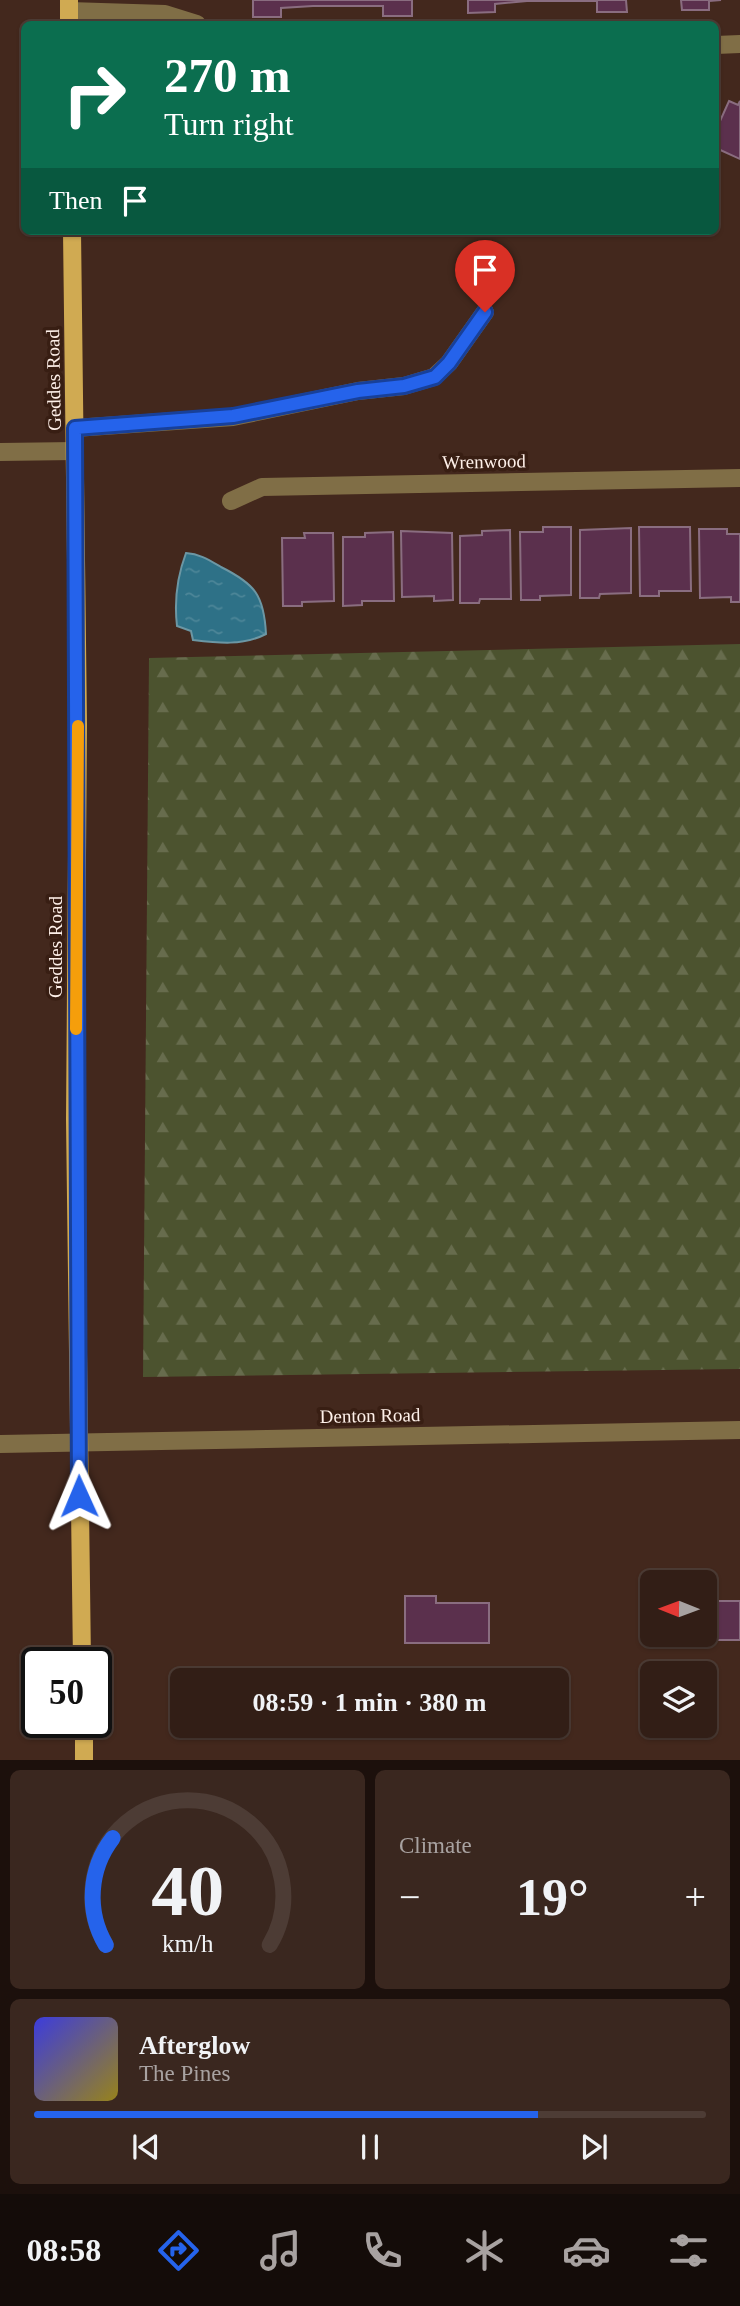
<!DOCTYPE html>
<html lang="en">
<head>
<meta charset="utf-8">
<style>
	:root { --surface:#321e16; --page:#3a271f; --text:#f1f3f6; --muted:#a8a2a1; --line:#4d3c35; --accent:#2563eb }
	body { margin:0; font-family:Georgia,serif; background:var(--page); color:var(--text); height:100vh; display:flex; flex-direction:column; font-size:26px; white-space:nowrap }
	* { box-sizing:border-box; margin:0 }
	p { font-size:23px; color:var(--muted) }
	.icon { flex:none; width:38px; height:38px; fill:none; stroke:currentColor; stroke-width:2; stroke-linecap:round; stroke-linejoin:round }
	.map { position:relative; height:1760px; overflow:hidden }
	.details { display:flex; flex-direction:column; gap:10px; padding:10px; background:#1c100c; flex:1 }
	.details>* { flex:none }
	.banner { position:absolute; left:21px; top:21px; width:698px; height:214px; border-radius:10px; box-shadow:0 2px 5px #0004,0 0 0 2px var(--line); background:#0b6e4f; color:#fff; overflow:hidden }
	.needle { width:46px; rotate:271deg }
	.fabs { position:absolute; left:640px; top:1570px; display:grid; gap:14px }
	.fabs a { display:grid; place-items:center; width:77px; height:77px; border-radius:10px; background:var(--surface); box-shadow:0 2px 5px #0004,0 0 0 2px var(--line); font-size:35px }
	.speed { position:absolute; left:21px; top:1647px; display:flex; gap:14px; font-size:35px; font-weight:700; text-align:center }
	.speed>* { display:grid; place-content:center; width:91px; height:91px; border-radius:50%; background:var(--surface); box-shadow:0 2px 5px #0004,0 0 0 2px var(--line); line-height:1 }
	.speed .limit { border:4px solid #111; border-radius:10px; background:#fff; color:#111 }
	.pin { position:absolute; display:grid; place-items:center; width:60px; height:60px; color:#fff; margin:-72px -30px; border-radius:50% 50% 50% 0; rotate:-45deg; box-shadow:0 0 7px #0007 }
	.pin .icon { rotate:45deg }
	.me { position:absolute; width:77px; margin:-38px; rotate:359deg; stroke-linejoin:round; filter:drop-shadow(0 0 5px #0008) }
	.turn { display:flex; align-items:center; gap:24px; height:147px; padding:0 28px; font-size:32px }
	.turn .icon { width:91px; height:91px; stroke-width:2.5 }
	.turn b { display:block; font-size:49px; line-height:60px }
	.then { display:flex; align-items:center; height:66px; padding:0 28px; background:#0003; gap:14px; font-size:26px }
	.big { font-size:52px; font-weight:700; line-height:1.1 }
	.details .tile { flex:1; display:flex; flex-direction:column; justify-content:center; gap:10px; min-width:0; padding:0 24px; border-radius:10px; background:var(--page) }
	.details .dial { align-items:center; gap:0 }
	.dial svg { height:182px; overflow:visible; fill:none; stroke:var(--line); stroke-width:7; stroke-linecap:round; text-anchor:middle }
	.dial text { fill:var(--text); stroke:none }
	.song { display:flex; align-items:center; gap:21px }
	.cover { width:84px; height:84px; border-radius:10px; background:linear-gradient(135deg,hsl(240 70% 55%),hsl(50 70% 35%)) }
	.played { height:7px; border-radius:4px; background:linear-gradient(90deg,var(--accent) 75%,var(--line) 75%) }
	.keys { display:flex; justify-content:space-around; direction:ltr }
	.heat { display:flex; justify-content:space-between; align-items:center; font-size:38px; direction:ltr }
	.details .tiles { flex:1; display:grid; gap:10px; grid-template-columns:1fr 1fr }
	.tile:last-child { grid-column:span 2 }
	.trip { position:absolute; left:170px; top:1668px; width:399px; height:70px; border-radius:10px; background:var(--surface); box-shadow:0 2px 5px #0004,0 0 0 2px var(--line); font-weight:700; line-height:70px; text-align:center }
	.dock { display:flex; height:112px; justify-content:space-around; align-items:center; background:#140c09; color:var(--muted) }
	.dock .icon { width:49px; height:49px }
	.dock .on { color:var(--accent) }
	.dock b { font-size:32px; color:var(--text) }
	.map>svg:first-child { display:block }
	.forest { fill:url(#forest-firs) }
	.water { fill:url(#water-ripples); stroke:#6c97a4; stroke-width:2 }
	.building { fill:#5b304d; stroke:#8a6d80; stroke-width:2 }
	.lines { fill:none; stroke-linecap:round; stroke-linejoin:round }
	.minor { stroke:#806e46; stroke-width:18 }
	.major { stroke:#d0aa52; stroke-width:18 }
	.route-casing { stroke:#184099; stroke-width:18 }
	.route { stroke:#2563eb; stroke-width:12 }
	.slow { stroke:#f59e0b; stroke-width:12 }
	.labels { text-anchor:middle; stroke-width:7; stroke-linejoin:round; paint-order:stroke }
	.street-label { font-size:19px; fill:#fef0e9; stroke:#381e13 }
</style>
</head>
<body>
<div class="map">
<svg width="740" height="1760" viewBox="0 0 740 1760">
	<defs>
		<pattern id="forest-firs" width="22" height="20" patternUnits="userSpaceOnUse" patternTransform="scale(1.75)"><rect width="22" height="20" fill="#4c532f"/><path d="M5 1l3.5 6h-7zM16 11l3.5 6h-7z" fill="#676c4d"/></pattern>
		<pattern id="water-ripples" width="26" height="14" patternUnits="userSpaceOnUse" patternTransform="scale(1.75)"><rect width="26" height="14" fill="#2e7187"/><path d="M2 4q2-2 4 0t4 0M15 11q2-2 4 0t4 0" fill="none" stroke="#4d8698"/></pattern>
	</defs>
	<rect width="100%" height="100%" fill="#43281d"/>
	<polygon class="forest" points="740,644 740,1369 143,1377 149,658"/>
	<path class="water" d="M186,553C200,554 209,560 221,567C255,584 264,595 266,634C243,646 218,643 193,640L191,631L177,626C174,600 177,577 186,553Z"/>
	<g class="building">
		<polygon points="253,0 412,0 412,16 383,16 383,6 313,6 281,8 281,17 253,17"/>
		<polygon points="468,0 626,0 627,12 597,12 597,1 527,1 495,4 495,12 468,13"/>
		<polygon points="681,0 721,0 709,1 709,10 682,10"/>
		<polygon points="729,101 738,105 740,101 740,159 716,148 716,130"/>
		<polygon points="543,527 571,527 571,595 540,596 540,600 521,600 520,532 543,532"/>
		<polygon points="639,527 690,527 691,591 659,591 659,596 640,596"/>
		<polygon points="631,528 631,593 600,594 599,598 580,598 580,530"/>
		<polygon points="699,529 727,529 727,534 740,534 740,602 731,602 731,597 700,598"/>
		<polygon points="510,530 511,599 480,599 479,603 460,603 460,536 482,535 482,531"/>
		<polygon points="401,531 452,533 453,600 434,601 434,596 402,597"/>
		<polygon points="393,532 394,601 362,601 362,605 343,606 343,537 365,537 365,533"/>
		<polygon points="304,533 333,533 334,601 302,602 302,606 283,606 282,538 305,538"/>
		<polygon points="405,1596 436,1596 436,1603 489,1603 489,1643 405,1643"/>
		<polygon points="705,1601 740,1601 740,1640 673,1640 673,1634 705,1634"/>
	</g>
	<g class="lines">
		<g class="minor">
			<polyline points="69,11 165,14 197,24"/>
			<polyline points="716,45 740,44"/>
			<polyline points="75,428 233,417 358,391 404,386 434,377 449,363 485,312"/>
			<polyline points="0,452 75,451"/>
			<polyline points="231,501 262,487 740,478"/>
			<polyline points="0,1444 740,1430"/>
		</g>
		<g class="major">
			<polyline points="69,0 69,24"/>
			<polyline points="72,231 78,724 75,1120 82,1662"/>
			<polyline points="84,1722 84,1760"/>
		</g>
	</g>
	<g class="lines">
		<defs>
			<polyline id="route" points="79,1496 75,428 233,416 358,391 404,386 435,377 449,363 485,312"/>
		</defs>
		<use href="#route" class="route-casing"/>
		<use href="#route" class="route"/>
		<polyline class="slow" points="76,1029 78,726"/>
	</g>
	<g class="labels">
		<g class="street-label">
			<text transform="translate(53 380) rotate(-91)" y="7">Geddes Road</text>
			<text transform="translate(484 461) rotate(-1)" y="7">Wrenwood</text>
			<text transform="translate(55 947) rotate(-90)" y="7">Geddes Road</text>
			<text transform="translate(370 1415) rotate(-1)" y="7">Denton Road</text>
		</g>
	</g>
</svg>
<div class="fabs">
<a><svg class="needle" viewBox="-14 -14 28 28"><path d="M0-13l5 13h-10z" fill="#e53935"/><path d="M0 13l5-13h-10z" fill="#a8a2a1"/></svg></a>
<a><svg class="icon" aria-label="layers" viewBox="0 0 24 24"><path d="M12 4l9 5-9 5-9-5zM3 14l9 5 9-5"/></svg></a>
</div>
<div class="speed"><div class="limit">50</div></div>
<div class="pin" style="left:485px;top:312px;background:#d93025"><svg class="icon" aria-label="arrive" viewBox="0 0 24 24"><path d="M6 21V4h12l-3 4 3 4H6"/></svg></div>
<svg class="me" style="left:79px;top:1496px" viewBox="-20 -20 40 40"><path d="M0-17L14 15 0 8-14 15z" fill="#2563eb" stroke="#fff" stroke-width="4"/></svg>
<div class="trip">08:59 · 1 min · 380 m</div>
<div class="banner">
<div class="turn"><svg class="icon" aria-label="right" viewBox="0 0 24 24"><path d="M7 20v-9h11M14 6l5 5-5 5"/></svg><div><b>270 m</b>Turn right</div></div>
<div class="then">Then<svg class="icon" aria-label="arrive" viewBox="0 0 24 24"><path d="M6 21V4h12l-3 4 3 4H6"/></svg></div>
</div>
</div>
<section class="details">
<div class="tiles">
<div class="tile dial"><svg viewBox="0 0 100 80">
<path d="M14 69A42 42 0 1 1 86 69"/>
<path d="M14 69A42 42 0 0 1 17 22" stroke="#2563eb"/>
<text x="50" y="56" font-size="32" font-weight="700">40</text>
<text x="50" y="72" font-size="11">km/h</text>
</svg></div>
<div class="tile"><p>Climate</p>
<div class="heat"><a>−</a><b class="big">19°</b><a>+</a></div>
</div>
<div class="tile">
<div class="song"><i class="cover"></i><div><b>Afterglow</b><p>The Pines</p></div></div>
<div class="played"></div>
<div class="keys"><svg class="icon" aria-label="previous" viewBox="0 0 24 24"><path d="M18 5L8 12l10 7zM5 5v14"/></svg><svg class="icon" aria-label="pause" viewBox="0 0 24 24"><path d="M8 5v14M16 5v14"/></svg><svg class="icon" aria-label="next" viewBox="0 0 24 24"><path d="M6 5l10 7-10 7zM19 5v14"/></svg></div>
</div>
</div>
</section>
<nav class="dock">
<b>08:58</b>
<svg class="icon on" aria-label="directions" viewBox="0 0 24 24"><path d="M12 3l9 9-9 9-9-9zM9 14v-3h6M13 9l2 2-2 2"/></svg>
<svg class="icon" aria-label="music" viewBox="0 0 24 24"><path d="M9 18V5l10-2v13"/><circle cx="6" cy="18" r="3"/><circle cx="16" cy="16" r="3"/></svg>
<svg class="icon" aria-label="phone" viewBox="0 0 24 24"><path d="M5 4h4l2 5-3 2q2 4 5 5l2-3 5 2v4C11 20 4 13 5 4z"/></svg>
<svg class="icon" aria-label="climate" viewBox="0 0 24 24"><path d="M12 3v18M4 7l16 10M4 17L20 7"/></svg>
<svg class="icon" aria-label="car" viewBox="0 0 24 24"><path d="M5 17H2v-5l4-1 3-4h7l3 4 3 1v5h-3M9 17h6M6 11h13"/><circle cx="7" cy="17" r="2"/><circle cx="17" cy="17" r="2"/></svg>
<svg class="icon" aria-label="filters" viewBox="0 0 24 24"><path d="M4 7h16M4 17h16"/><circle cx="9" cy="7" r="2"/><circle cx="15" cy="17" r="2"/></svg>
</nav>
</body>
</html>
